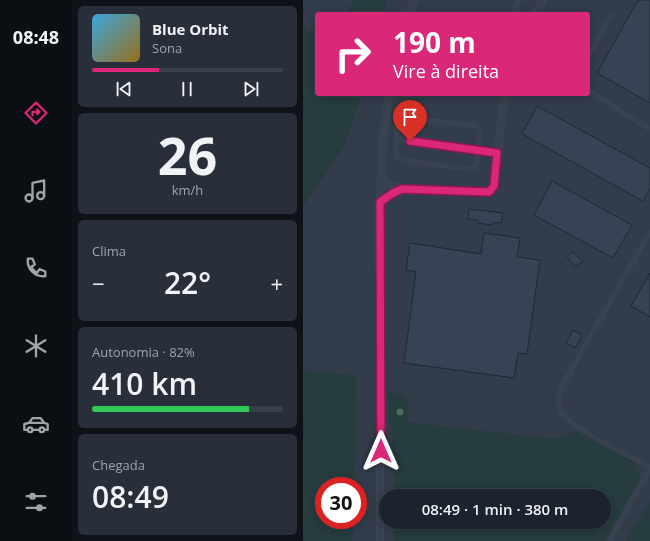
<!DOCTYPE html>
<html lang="pt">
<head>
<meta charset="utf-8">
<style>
	:root { --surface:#1b232e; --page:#282f3a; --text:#f1f3f6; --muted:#a0a4aa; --line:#39404a; --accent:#db2777 }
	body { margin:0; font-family:"Open Sans",sans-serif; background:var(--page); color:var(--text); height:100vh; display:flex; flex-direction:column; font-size:15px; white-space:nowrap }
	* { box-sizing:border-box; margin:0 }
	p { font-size:13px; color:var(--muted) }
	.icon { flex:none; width:22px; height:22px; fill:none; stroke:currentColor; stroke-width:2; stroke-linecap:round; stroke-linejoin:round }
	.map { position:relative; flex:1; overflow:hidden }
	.sheet { display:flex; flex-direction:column; gap:6px; padding:6px; background:#0f1319; width:231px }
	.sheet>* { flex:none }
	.top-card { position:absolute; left:12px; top:12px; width:275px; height:84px; border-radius:4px; box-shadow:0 2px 10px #0003,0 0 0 1px var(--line); background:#db2777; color:#fff; overflow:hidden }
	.speed { position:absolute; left:12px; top:477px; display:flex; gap:8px; font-size:20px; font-weight:700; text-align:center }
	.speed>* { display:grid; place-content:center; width:52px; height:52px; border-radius:50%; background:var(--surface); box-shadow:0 2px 10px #0003,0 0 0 1px var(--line); line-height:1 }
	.speed .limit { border:6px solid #d22; background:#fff; color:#111 }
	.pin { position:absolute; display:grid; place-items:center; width:34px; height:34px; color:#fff; margin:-41px -17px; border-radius:50% 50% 50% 0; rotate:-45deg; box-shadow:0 0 4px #0007 }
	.pin .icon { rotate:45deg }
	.me { position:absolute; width:44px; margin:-22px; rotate:0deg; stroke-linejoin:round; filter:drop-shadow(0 0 3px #0008) }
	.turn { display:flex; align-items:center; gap:14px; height:84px; padding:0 12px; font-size:18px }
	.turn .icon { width:52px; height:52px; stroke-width:2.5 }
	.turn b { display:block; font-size:28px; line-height:34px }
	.big { font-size:30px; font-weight:600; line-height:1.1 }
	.sheet .card { flex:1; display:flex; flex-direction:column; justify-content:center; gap:6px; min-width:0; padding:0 14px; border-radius:6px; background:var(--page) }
	.sheet .dial { align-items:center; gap:0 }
	.dial b { font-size:52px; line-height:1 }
	.song { display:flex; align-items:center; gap:12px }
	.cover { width:48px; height:48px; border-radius:6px; background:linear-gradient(135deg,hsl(200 70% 55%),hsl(40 70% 35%)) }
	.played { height:4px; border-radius:2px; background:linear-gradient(90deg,var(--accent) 35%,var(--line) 35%) }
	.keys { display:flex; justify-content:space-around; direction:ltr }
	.heat { display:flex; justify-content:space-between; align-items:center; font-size:22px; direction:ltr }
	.charge { height:6px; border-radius:3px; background:linear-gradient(90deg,#34c759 82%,var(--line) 0) }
	.trip { position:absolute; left:76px; top:489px; width:232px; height:40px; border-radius:20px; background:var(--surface); box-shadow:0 2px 10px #0003,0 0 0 1px var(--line); font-weight:600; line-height:40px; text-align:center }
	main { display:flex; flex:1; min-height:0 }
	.dock { display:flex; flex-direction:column; width:72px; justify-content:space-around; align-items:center; background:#0b0e12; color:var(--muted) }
	.dock .icon { width:28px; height:28px }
	.dock .selected { color:var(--accent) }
	.dock b { font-size:18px; color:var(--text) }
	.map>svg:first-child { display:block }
	.airport { fill:#323c4b; fill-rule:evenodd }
	.green { fill:#263c3f }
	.building { fill:#364354; stroke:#1f2835 }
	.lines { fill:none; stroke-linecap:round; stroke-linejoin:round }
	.service-casing { stroke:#414a57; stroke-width:4.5 }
	.minor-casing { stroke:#414a57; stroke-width:8 }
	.service { stroke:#38414e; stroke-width:3.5 }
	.minor { stroke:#38414e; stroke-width:7 }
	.tree { fill:#4b6a5d }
	.route-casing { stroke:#8e194d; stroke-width:10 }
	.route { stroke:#db2777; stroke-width:7 }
</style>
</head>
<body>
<main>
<nav class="dock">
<b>08:48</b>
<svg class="icon selected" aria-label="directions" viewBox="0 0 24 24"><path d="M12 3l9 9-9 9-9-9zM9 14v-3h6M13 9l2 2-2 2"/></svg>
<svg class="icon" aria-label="music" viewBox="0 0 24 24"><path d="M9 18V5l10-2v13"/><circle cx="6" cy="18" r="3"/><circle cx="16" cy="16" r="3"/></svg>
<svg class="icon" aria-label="phone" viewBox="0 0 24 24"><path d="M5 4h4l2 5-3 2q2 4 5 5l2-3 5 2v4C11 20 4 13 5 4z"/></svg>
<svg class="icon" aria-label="climate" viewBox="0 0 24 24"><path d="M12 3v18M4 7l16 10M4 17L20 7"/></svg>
<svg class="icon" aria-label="car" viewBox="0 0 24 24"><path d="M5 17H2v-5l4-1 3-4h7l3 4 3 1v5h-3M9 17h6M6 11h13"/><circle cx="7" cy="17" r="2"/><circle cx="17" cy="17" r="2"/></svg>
<svg class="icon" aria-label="filters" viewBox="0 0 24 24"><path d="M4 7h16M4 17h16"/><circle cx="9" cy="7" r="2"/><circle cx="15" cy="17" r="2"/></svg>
</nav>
<section class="sheet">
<div class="card">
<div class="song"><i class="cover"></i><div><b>Blue Orbit</b><p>Sona</p></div></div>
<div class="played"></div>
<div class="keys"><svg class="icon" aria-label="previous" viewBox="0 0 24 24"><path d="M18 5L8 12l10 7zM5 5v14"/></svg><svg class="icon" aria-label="pause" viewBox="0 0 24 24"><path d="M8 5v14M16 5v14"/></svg><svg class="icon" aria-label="next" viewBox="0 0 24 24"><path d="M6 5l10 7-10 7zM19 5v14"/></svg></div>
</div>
<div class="card dial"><b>26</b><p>km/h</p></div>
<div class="card"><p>Clima</p>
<div class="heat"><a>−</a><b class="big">22°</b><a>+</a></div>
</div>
<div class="card"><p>Autonomia · 82%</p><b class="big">410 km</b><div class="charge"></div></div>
<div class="card"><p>Chegada</p><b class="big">08:49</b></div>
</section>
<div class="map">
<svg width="347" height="541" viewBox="0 0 347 541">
	<rect width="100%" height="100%" fill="#242f3e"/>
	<path class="airport" d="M0,0H347V541H0ZM14,14H285V94H14ZM21,486H55V520H21ZM83,496H301V522H83Z"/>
	<g class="green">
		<polygon points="51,0 85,0 79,14 44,14"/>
		<polygon points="0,23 4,31 14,29 14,94 59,94 42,145 0,207"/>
		<polygon points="0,369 53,376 52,486 21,486 21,520 51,520 49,541 0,541"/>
		<path d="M85,393C109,393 104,402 104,422L253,439L276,430L331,461L337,473L336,480L302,541H90V522H301V496H91L92,480Z"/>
		<polygon points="347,501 347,541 323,541"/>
	</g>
	<g class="building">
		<polygon points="335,0 347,0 347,103 294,73"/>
		<polygon points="234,106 347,168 347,188 340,201 219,134"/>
		<polygon points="249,181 329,225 310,258 231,215"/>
		<polygon points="166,209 200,213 198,223 190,222 190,225 175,223 175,220 165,219"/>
		<polygon points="181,233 217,238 214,257 237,260 224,354 215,353 211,378 101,363 113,272 103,270 107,243 178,254"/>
		<polygon points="270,252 280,262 272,267 264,256"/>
		<polygon points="347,273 347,317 328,306"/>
		<polygon points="270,330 279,335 272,348 263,343"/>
	</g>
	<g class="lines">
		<defs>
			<g id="service">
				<polyline points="210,14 216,0"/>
				<polyline points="285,56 308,16"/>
				<polyline points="285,91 347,129"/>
				<path d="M100,118L173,126L177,132L173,167L166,169L98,160L93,154C94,144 91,124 100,118Z"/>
				<polyline points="94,139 195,153"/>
				<path d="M347,232L258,388C256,396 254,404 258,412C268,429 327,456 347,467"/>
				<polyline points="306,541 347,469"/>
			</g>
			<g id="minor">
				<polyline points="106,14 111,0"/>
				<polyline points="232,14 240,0"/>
				<polyline points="78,177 84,184 99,189 186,192 189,189 191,182 202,94"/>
				<polyline points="77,202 90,193 99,189"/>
				<polyline points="77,541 77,202 81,129 86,94"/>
			</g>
		</defs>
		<use href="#service" class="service-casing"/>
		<use href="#minor" class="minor-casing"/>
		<use href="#service" class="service"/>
		<use href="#minor" class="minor"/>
	</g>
	<circle class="tree" cx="97" cy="412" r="3.5"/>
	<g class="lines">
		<defs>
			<polyline id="route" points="78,451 77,202 90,193 99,189 186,192 191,186 194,153 107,141"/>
		</defs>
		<use href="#route" class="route-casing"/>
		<use href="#route" class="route"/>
	</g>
</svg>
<div class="speed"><div class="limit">30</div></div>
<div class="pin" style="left:107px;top:141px;background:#d93025"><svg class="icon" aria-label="arrive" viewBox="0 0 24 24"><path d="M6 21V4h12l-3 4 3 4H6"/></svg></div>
<svg class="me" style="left:78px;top:451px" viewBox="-20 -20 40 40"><path d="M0-17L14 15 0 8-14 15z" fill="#db2777" stroke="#fff" stroke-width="4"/></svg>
<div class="trip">08:49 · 1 min · 380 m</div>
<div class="top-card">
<div class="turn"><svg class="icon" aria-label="right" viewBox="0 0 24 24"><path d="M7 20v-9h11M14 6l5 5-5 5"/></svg><div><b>190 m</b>Vire à direita</div></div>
</div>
</div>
</main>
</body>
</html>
